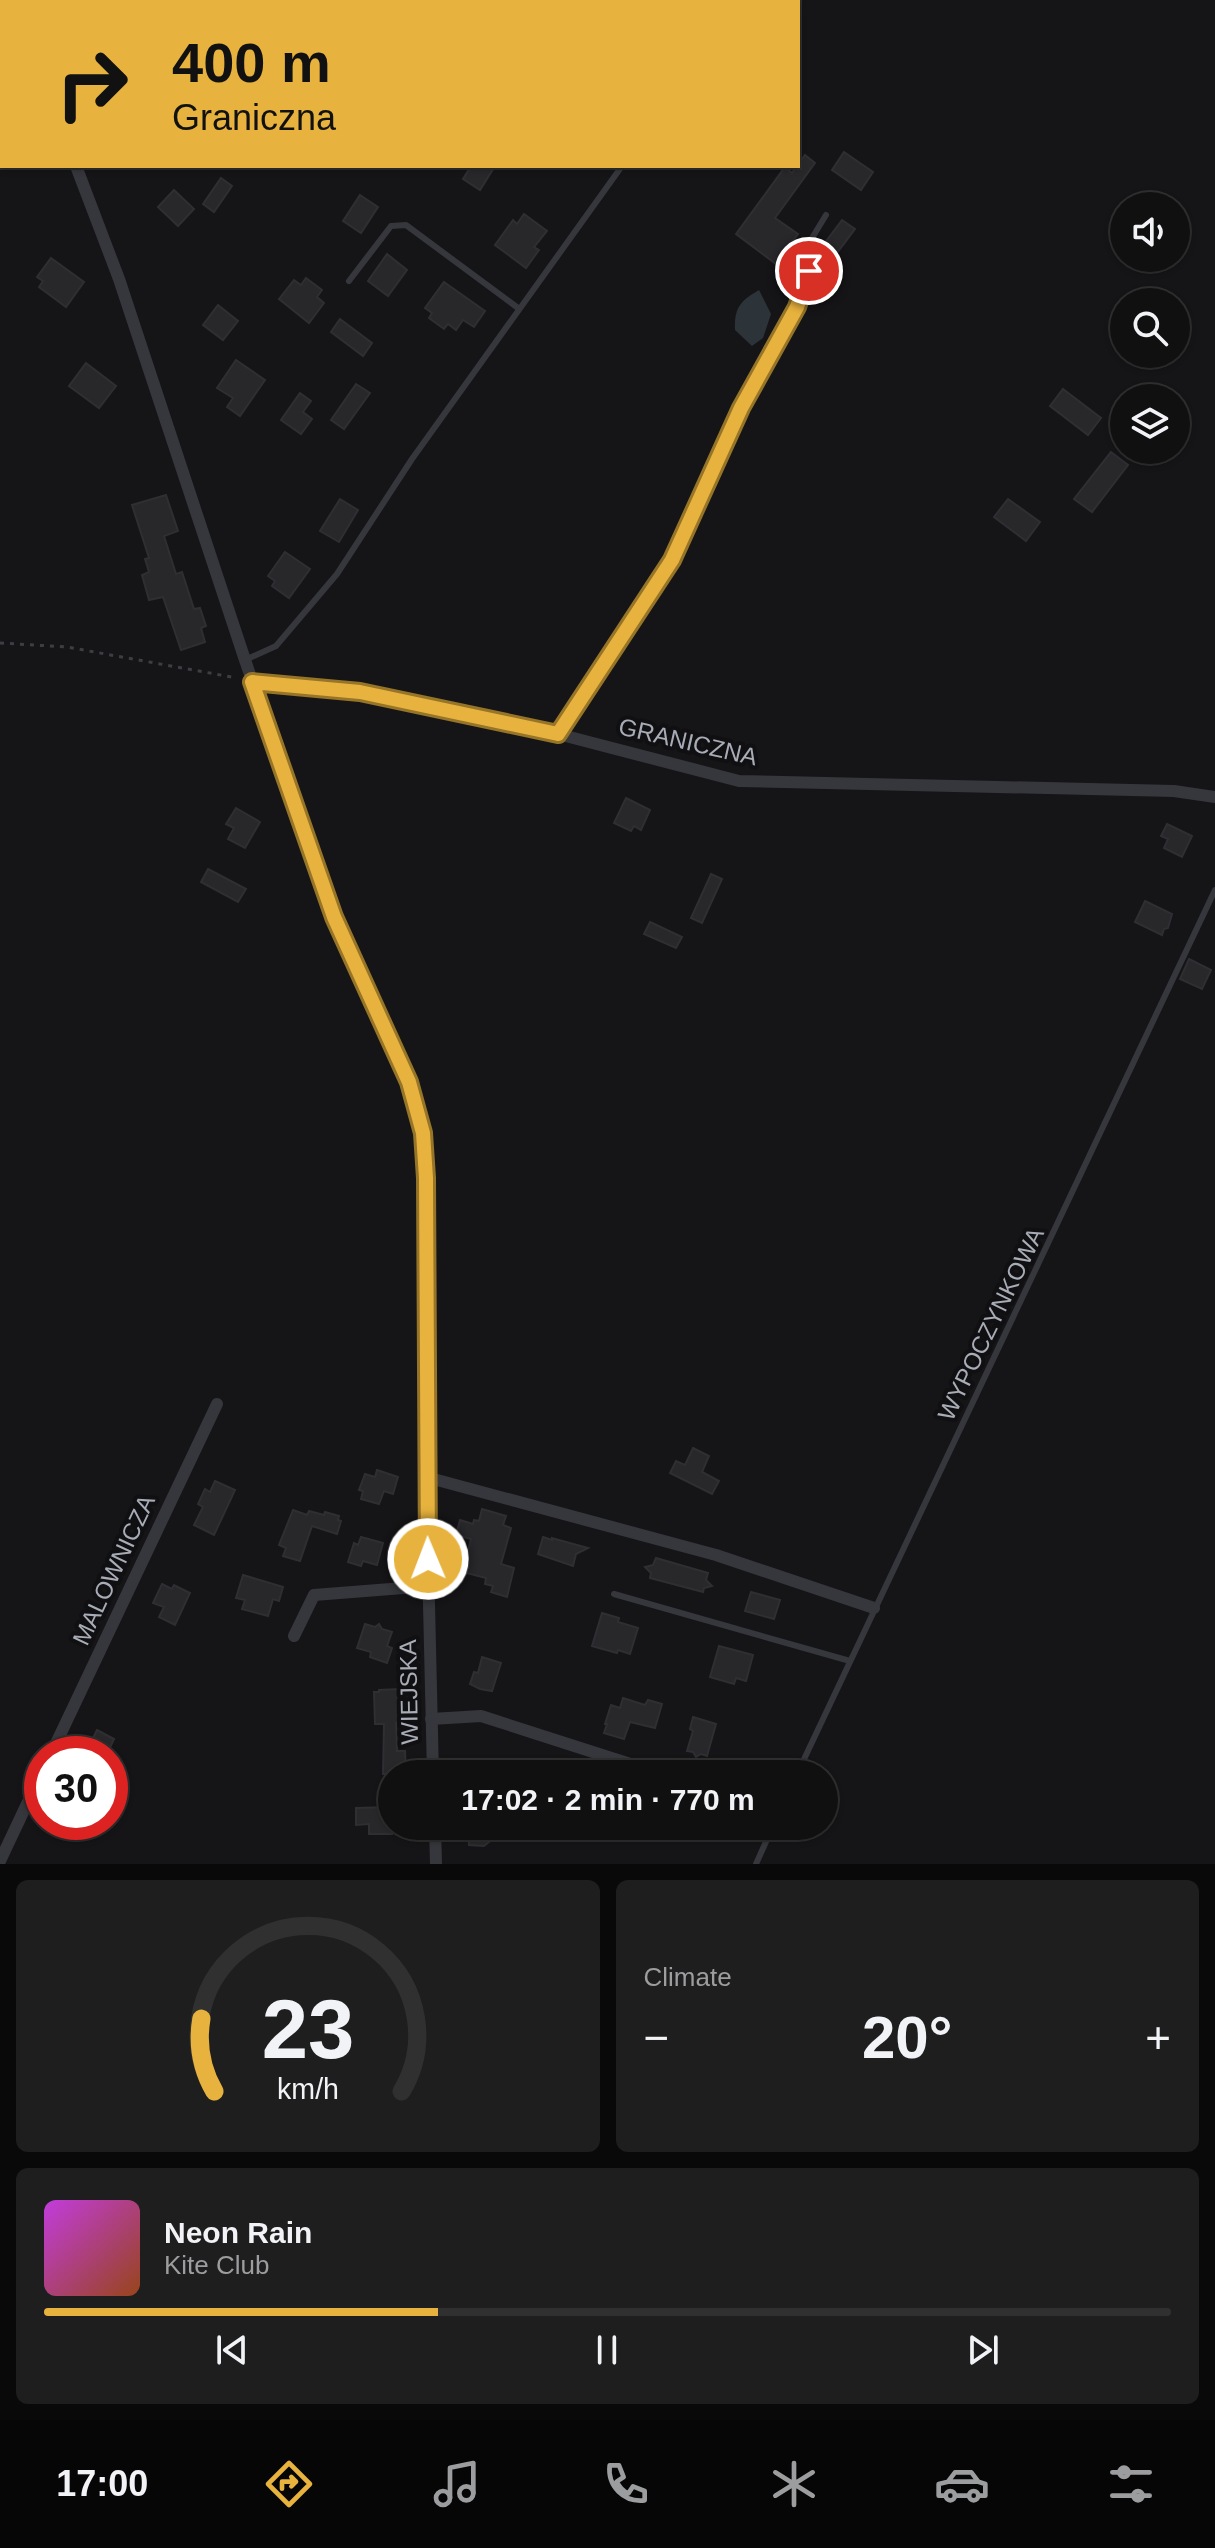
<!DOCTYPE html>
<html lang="en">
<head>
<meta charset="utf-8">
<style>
	:root { --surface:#101011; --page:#1e1e1f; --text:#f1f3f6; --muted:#9c9d9f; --line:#303031; --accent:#e7b23d }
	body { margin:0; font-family:Arial,sans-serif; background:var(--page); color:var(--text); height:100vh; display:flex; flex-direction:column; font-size:30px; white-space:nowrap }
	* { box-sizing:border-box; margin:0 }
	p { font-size:26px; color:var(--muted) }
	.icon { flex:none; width:44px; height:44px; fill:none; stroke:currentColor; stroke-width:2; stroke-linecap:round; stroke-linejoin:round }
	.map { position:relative; height:1864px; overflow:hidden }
	.drawer { display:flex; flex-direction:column; gap:16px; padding:16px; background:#090909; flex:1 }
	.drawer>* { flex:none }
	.banner { position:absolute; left:0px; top:0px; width:800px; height:168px; box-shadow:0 2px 6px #0004,0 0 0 2px var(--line); background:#e7b23d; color:#111; overflow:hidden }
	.tools { position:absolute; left:1110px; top:192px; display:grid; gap:16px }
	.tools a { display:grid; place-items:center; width:80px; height:80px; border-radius:50%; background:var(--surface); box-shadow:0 2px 6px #0004,0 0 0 2px var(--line); font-size:40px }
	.speed { position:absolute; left:24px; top:1736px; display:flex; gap:16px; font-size:40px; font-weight:700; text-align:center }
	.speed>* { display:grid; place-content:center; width:104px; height:104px; border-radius:50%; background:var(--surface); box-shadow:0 2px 6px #0004,0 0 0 2px var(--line); line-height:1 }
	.speed .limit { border:12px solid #d22; background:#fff; color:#111 }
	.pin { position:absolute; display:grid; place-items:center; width:68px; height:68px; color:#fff; margin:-34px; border:4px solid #fff; border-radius:50%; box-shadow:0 2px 8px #0007 }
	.me { position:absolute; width:88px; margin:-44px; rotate:359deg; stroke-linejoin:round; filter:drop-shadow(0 0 6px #0008) }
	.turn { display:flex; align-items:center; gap:28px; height:168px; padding:0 40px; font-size:36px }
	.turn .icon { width:104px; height:104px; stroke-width:2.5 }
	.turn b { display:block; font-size:56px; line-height:68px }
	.big { font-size:60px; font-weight:700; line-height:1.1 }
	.drawer .card { flex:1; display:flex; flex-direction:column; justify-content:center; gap:12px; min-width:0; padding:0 28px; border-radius:12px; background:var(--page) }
	.drawer .dial { align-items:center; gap:0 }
	.dial svg { height:208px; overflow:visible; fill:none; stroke:var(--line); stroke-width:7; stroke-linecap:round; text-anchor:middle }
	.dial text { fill:var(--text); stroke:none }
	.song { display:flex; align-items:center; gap:24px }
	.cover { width:96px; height:96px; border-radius:12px; background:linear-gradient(135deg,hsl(290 70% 55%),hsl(20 70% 35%)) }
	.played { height:8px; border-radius:4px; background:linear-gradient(90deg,var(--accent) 35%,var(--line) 35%) }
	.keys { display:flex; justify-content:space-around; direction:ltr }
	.heat { display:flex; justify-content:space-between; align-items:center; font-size:44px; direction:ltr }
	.drawer .tiles { flex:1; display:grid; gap:16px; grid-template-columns:1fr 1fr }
	.card:last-child { grid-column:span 2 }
	.trip { position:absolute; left:378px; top:1760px; width:460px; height:80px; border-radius:40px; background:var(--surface); box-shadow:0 2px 6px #0004,0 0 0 2px var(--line); font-weight:700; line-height:80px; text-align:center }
	.tabs { display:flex; height:128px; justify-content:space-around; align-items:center; background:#060607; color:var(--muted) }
	.tabs .icon { width:56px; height:56px }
	.tabs .on { color:var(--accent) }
	.tabs b { font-size:36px; color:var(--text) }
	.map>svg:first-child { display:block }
	.water { fill:#2c343a }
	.building { fill:#28282b; stroke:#2f2f33; stroke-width:2 }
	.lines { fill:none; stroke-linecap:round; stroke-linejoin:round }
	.path { stroke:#3d3e43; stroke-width:3; stroke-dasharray:4 6; stroke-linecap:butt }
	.lane { stroke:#36373c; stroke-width:6 }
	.street { stroke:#36373c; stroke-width:12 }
	.route-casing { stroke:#967428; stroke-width:20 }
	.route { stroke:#e7b23d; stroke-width:14 }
	.labels { text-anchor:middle; stroke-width:8; stroke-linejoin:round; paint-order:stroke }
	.street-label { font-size:24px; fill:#a8acb6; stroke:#101012 }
</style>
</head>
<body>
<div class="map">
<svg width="1215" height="1864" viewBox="0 0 1215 1864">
	<rect width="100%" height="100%" fill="#151517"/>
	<path class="water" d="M759,290L771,314L763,338L752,346L735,330C734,308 740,301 759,290Z"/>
	<g class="building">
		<polygon points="844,152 873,172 861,190 832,170"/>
		<polygon points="805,155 815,163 775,218 798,234 776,264 736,234 785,167 792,173"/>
		<polygon points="471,166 495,166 480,190 463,179"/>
		<polygon points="221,178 232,186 214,212 203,204"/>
		<polygon points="174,190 194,209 178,226 158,207"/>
		<polygon points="360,195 378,207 361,233 343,221"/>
		<polygon points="524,214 547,231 534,247 539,250 526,268 495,245 513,220 517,224"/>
		<polygon points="842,220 855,229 834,257 821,248"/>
		<polygon points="387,254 407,270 388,296 368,281"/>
		<polygon points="51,258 84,282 66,307 39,287 43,281 37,277"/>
		<polygon points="306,278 322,290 317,297 324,303 309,323 279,299 294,280 301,285"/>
		<polygon points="444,282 485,311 474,327 463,320 456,330 448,324 444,329 429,318 432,313 425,308"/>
		<polygon points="218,305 238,321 223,340 203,325"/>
		<polygon points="340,319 372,343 363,356 331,332"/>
		<polygon points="236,360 265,380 240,416 227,407 233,398 217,388"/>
		<polygon points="86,363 116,386 99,408 69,386"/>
		<polygon points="356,384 370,393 344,429 331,420"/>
		<polygon points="1063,389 1101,418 1088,435 1050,406"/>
		<polygon points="300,393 311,401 303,412 312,419 301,434 281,420"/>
		<polygon points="1111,452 1128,465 1092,512 1074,499"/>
		<polygon points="166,495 178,531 164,536 176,574 182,572 194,609 200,608 206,626 201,628 205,642 181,650 163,597 149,600 142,575 149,572 145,559 149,558 132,505"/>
		<polygon points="340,499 358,510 339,542 320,531"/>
		<polygon points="1008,499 1040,522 1026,541 994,517"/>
		<polygon points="285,552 310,569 289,598 272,586 275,581 268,576"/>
		<polygon points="626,798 650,810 641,830 634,826 631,831 614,823"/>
		<polygon points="236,808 260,822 245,848 228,839 234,828 226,824"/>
		<polygon points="1167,824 1192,836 1182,857 1164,848 1168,839 1161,836"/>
		<polygon points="208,869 246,889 238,902 201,882"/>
		<polygon points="711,874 722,879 702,923 691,918"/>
		<polygon points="1145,901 1172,914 1168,928 1164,929 1162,935 1135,922"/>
		<polygon points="650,922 682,937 676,948 644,934"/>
		<polygon points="1189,959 1211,970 1202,989 1180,979"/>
		<polygon points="693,1448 709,1456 702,1472 719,1481 712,1494 670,1473 676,1461 685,1465"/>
		<polygon points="377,1470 398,1477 393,1494 384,1491 379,1504 361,1499 363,1491 359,1490 365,1474 375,1477"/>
		<polygon points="215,1481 235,1490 214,1535 194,1525 203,1507 198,1504 205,1489 210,1492"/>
		<polygon points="482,1509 506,1516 503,1525 511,1528 501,1564 514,1568 507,1597 491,1592 493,1586 485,1584 486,1578 463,1572 471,1539 456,1535 460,1520 473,1524 474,1520 479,1521"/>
		<polygon points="293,1510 307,1515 309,1511 324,1515 325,1512 339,1516 338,1520 341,1521 337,1534 312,1526 300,1561 283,1556 286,1548 279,1545"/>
		<polygon points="361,1537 383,1543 377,1565 363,1561 361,1566 348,1562 354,1543 358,1545"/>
		<polygon points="543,1537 552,1540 552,1538 588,1548 576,1554 573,1566 538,1554"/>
		<polygon points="656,1558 708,1573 706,1580 712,1586 704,1588 703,1592 650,1578 651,1573 645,1567 653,1565"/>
		<polygon points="243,1575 283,1587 279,1601 273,1599 268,1616 242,1609 245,1600 236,1598"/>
		<polygon points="162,1584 172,1589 174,1585 190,1593 175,1625 159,1617 164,1607 153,1603"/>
		<polygon points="751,1592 780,1600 774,1619 745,1611"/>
		<polygon points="602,1613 619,1618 618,1622 638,1628 630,1654 618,1650 617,1653 592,1646"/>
		<polygon points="365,1624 375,1627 379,1624 382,1629 392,1632 387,1646 392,1648 387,1663 370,1657 371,1652 357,1648"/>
		<polygon points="719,1646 753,1655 746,1681 736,1678 734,1684 710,1677"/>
		<polygon points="482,1657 501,1663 492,1691 480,1689 470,1684 474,1672 478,1673"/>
		<polygon points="400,1689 401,1707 398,1707 398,1723 396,1723 397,1751 405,1751 406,1774 383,1774 384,1724 375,1724 374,1692 379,1692 379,1690"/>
		<polygon points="623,1698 645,1705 648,1700 662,1704 655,1728 630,1722 624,1739 604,1733 607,1724 605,1724 611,1705 620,1708"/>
		<polygon points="693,1717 716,1724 707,1756 701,1754 696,1757 693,1752 687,1751 693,1731 690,1729"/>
		<polygon points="97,1730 114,1739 107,1754 85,1754"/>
		<polygon points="392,1807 392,1834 369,1834 369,1824 356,1825 356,1808"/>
		<polygon points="468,1826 494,1826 495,1837 484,1846 469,1845"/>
	</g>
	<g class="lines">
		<polyline class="path" points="0,643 67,647 237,678"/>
		<g class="lane">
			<polyline points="739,2 740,0"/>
			<polyline points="349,281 391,226 406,225 518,308"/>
			<polyline points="245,660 276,646 337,574 412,459 622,166"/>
			<polyline points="558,734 607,658 659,583 685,536 741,408 797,307 809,271 812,238 826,215"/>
			<polyline points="614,1594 850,1661"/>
			<polyline points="797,1774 1215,890"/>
			<polyline points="756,1864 773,1826"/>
		</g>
		<g class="street">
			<polyline points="14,0 15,2"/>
			<polyline points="76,166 119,279 245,660 334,917 414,1096 423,1133 426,1178 426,1477 433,1774"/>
			<polyline points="252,682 360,692 558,734 739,781 1174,791 1215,797"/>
			<polyline points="426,1477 716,1555 874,1608"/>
			<polyline points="294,1636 314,1595 429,1586"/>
			<polyline points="431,1719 481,1716 649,1770"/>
			<polyline points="51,1754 217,1404"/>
			<polyline points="435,1826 436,1864"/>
			<polyline points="0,1861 42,1772"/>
		</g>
	</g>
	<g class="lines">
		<defs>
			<polyline id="route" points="428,1559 426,1178 423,1133 409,1082 334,917 252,682 360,692 558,734 672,560 741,408 797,307 809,271"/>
		</defs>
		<use href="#route" class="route-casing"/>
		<use href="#route" class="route"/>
	</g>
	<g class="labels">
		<g class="street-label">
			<text transform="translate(688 742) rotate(13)" y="8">GRANICZNA</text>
			<text transform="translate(991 1324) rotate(-64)" y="8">WYPOCZYNKOWA</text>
			<text transform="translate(114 1570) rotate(-65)" y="8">MALOWNICZA</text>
			<text transform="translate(409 1692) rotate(-91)" y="8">WIEJSKA</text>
		</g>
	</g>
</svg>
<div class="tools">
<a><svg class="icon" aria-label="sound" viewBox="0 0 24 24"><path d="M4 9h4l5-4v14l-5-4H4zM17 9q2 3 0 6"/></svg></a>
<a><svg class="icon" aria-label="search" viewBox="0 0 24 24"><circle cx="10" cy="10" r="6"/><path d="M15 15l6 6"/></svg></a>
<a><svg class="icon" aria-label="layers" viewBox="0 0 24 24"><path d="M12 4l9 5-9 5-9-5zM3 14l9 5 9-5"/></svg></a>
</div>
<div class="speed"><div class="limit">30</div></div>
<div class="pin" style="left:809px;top:271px;background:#d93025"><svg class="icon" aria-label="arrive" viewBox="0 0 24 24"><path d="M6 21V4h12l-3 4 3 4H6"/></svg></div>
<svg class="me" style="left:428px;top:1559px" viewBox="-20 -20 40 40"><circle r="17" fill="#e7b23d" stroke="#fff" stroke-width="3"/><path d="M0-11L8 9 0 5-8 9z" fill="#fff"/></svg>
<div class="trip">17:02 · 2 min · 770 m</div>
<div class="banner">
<div class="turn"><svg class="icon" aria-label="right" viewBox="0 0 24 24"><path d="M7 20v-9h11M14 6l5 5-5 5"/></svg><div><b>400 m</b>Graniczna</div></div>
</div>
</div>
<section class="drawer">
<div class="tiles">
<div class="card dial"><svg viewBox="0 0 100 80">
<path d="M14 69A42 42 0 1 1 86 69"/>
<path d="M14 69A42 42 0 0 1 9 41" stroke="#e7b23d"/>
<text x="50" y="56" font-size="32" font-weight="700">23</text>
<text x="50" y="72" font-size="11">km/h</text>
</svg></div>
<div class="card"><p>Climate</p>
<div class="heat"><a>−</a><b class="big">20°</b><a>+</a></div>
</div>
<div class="card">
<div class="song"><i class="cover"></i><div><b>Neon Rain</b><p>Kite Club</p></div></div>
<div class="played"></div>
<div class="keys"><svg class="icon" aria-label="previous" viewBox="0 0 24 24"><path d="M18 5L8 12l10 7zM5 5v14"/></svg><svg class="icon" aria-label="pause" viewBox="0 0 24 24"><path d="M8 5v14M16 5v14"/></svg><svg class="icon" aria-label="next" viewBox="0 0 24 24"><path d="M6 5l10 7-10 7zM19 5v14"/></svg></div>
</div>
</div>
</section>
<nav class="tabs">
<b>17:00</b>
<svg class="icon on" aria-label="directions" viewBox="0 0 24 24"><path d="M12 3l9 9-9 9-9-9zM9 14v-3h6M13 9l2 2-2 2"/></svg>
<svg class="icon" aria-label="music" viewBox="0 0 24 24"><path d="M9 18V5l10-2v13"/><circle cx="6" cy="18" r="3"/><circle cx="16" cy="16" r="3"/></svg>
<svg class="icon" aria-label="phone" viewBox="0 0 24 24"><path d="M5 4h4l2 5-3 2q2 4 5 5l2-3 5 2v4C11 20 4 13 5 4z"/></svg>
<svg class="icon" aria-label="climate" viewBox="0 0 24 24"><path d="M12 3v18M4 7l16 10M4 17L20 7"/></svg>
<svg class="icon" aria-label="car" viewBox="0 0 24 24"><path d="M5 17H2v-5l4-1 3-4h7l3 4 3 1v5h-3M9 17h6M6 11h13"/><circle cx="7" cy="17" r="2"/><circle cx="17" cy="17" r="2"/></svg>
<svg class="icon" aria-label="filters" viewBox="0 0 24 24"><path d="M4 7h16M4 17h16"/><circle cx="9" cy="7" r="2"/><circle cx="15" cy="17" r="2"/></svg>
</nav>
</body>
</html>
